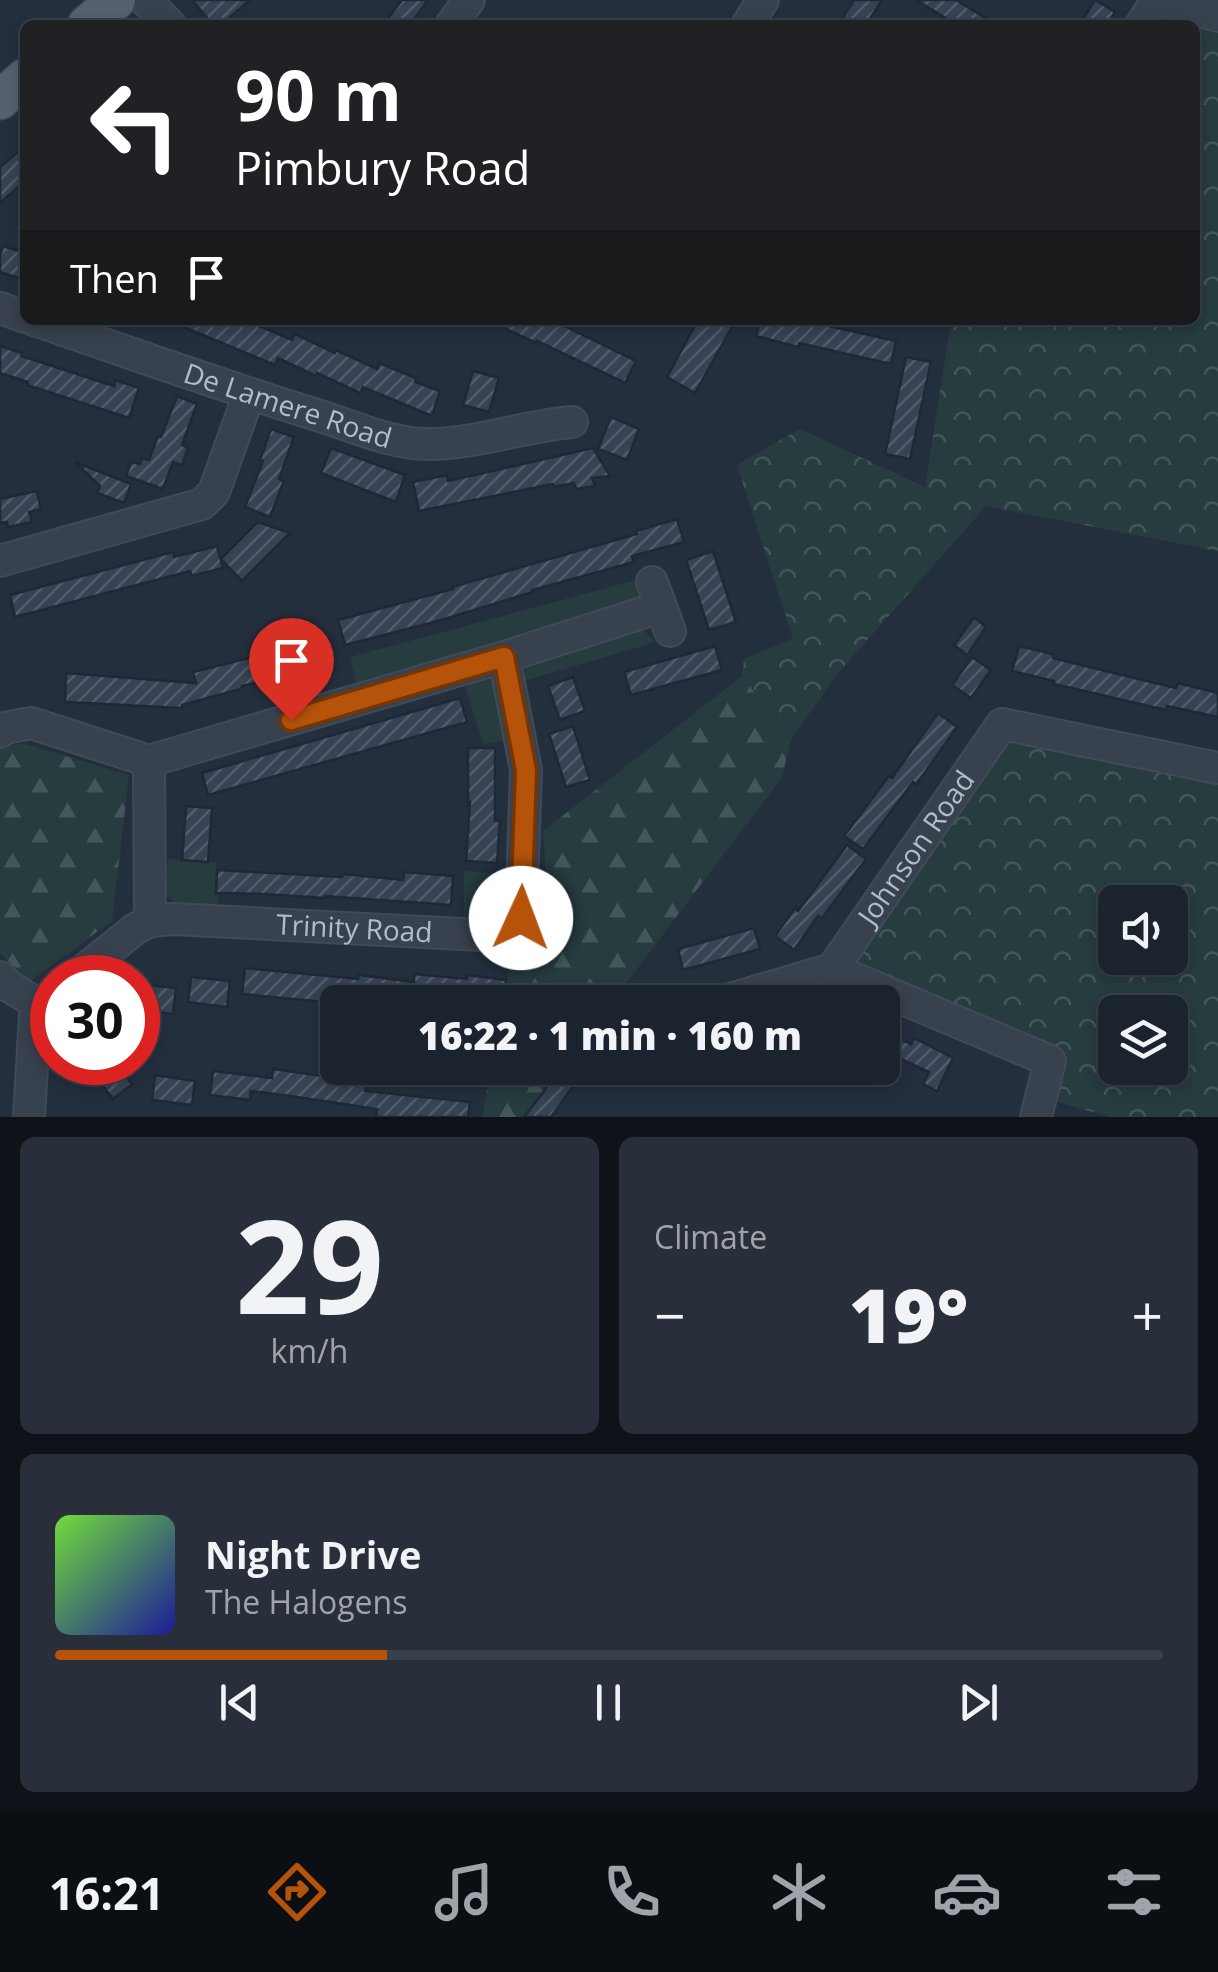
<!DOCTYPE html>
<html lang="en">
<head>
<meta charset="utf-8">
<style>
	:root { --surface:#1b232e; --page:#282f3a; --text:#f1f3f6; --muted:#a0a4aa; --line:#39404a; --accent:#b45309 }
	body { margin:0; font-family:"Open Sans",sans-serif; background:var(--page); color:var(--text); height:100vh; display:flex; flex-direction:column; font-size:38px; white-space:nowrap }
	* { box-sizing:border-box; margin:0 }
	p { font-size:32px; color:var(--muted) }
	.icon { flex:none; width:55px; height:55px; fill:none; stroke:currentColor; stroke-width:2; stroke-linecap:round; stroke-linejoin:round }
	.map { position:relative; height:1117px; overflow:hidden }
	.panel { display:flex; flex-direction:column; gap:20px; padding:20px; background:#0f1319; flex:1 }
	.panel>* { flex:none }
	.top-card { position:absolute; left:20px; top:20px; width:1180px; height:305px; border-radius:15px; box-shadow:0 5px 15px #0003,0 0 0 2px var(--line); background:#202124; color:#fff; overflow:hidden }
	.tools { position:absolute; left:1098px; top:885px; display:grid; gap:20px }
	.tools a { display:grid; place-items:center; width:90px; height:90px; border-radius:15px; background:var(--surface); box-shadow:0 5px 15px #0003,0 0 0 2px var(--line); font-size:50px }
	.speed { position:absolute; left:30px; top:955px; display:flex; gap:20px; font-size:50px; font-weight:700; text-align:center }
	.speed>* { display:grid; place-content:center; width:130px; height:130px; border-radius:50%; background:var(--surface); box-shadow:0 5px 15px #0003,0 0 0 2px var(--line); line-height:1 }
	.speed .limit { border:15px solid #d22; background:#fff; color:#111 }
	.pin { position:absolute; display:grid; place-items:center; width:85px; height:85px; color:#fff; margin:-102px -42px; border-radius:50% 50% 50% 0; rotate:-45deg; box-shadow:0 0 10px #0007 }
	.pin .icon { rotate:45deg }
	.me { position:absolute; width:110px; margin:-55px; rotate:2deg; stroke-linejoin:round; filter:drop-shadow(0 0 8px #0008) }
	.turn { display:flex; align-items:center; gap:35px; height:210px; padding:0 50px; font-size:45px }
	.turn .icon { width:130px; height:130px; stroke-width:2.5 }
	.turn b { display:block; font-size:70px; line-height:85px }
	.then { display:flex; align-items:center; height:95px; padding:0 50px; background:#0003; gap:20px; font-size:38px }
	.big { font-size:75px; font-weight:800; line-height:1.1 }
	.panel .widget { flex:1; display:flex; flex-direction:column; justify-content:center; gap:15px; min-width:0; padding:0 35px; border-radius:15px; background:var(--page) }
	.panel .dial { align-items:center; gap:0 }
	.dial b { font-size:130px; line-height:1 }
	.song { display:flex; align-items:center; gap:30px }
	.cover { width:120px; height:120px; border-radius:15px; background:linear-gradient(135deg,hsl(100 70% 55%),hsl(240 70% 35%)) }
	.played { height:10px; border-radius:5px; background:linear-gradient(90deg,var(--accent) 30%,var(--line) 30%) }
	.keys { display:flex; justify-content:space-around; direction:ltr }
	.heat { display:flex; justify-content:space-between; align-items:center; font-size:55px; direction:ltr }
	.panel .tiles { flex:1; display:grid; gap:20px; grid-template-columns:1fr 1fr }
	.widget:last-child { grid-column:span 2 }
	.trip { position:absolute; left:320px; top:985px; width:580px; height:100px; border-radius:15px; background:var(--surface); box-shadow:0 5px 15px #0003,0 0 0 2px var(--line); font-weight:800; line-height:100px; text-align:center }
	.dock { display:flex; height:160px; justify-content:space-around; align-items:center; background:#0b0e12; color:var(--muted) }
	.dock .icon { width:70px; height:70px }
	.dock .selected { color:var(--accent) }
	.dock b { font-size:45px; color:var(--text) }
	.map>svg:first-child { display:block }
	.grass { fill:#263c3f }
	.forest { fill:url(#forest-firs) }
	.park { fill:url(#park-crowns); fill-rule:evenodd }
	.building { fill:url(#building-hatch); stroke:#1f2835; stroke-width:2.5 }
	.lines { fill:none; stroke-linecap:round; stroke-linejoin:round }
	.minor-casing { stroke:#414a57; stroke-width:34 }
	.major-casing { stroke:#414a57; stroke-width:41 }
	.minor { stroke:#38414e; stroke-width:30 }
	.major { stroke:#56606e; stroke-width:38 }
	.route-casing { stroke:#753606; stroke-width:25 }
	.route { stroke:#b45309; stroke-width:18 }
	.labels { text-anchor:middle; stroke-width:10; stroke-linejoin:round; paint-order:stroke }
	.street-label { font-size:28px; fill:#b4bcc9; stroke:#1d2633 }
</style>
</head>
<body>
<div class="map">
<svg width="1218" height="1117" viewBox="0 0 1218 1117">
	<defs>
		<pattern id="forest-firs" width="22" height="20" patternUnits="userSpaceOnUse" patternTransform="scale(2.5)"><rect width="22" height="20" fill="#263c3f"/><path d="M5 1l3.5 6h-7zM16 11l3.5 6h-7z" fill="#435659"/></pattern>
		<pattern id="park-crowns" width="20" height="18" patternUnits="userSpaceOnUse" patternTransform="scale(2.5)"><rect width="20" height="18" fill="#263c3f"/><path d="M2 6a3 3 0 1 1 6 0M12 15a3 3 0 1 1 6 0" fill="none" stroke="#435659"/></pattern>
		<pattern id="building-hatch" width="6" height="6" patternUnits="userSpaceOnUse" patternTransform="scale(2.5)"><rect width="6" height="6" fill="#364354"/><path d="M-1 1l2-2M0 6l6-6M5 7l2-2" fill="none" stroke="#515c6b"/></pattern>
	</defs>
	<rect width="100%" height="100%" fill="#242f3e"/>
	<g class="grass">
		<polygon points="636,580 638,596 623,610 357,686 350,657"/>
		<polygon points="641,628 656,642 524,681 526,667 533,656"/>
		<polygon points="482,675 495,682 508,740 483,744 463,679"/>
		<polygon points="168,859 216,862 219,911 179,905 165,894"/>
		<polygon points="464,871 512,875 508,908 499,918 464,920"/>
	</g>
	<g class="forest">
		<polygon points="742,676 791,739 782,777 612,1002 503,1002 511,960 546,872 543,831"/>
		<polygon points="22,743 129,775 112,921 29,982 0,953 0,748"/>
		<polygon points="491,1068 562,1068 524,1117 482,1117"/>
	</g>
	<g class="park">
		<polygon points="1159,13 1218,29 1218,551 986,506 839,672 791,739 742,676 744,659 793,639 737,465 800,429 925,487 950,328 964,320 1195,320 1195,25 1152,25"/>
		<path d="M1003,740L1218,781V1117H1111L1053,1101L1048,1054L849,966ZM1115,902H1170V958H1115ZM1115,1012H1170V1068H1115Z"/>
	</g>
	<g class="building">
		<polygon points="192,0 250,0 221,25 213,25"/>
		<polygon points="402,0 428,0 410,25 383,25"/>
		<polygon points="854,0 882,0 866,25 838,25"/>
		<polygon points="916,0 956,0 997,25 957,25"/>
		<polygon points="1095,0 1115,12 1107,25 1079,25"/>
		<polygon points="25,146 25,181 0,203 0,167"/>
		<polygon points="3,246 25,253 25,280 0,272 0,256"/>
		<polygon points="167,320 245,320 292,340 295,334 335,353 336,350 377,369 379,363 416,378 415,382 440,391 432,416 363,387 360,393 317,373 316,376 278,358 275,365"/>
		<polygon points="487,320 552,320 636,361 625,383 537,341 536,343"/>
		<polygon points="698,320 724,320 733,325 695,393 667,377"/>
		<polygon points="760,320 802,320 896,341 891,364 799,343 798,347 756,336"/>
		<polygon points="0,346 22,353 21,356 114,386 115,380 139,388 129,418 27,385 28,382 0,373"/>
		<polygon points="906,357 931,362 910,459 885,454"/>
		<polygon points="473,371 499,378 489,412 463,405"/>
		<polygon points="177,396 197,404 182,445 188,448 182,465 173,462 163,489 126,476 131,462 140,464 142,458 149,460 158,436 161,437"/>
		<polygon points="611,417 639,429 627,460 598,449"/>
		<polygon points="271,429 294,437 279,479 284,481 270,517 245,507 263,461 260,460"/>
		<polygon points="331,448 405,475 396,502 321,473"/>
		<polygon points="593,448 610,476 592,478 595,486 576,489 574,483 554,487 553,484 419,511 413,482 447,475 448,481"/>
		<polygon points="75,462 131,484 124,503 97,493 100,486"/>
		<polygon points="37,491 41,509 29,512 32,522 8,527 7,522 0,523 0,499"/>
		<polygon points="677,519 684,542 632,556 634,562 532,590 533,592 438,621 345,645 338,620 453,589 452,587 637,534 636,531"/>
		<polygon points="258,522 290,533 242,581 221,559"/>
		<polygon points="217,546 223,568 192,576 190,571 15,617 10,595 173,552 174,557"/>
		<polygon points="713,551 736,622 709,630 686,560"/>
		<polygon points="974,617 986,627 967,655 954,645"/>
		<polygon points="320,640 326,666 242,686 241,689 182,705 182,708 65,702 66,673 196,683 193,672"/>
		<polygon points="715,646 722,670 631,695 624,672"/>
		<polygon points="1019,646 1053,654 1053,658 1093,668 1176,688 1178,683 1218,693 1218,717 1167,706 1166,710 1054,684 1054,681 1012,671"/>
		<polygon points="972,657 991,670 971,698 952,685"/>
		<polygon points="573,677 585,711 560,720 548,686"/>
		<polygon points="460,698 467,722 208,795 202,773"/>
		<polygon points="938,713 957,727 916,785 913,782 863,849 844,836 889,776 892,778"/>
		<polygon points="573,726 590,780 566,787 549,734"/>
		<polygon points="468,748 495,748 495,821 500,821 497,863 466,861 470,802 468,802"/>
		<polygon points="186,806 212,808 208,862 182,860"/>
		<polygon points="847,845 866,859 822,918 818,916 794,950 775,936 795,908 798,911"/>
		<polygon points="217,870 342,877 343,874 403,880 404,872 453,876 451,905 325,896 325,898 263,894 216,893"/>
		<polygon points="754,928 760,949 683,970 678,949"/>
		<polygon points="245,968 358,979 359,975 414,982 414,974 467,979 467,975 506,980 504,1002 451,1000 451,1002 438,1002 395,998 395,1002 335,999 335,1003 242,994"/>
		<polygon points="191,977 230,981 227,1007 188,1002"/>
		<polygon points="138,984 176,988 173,1014 138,1010"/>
		<polygon points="882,1030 911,1044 914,1038 953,1058 937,1091 923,1084 929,1072 899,1058 897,1063 882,1056"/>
		<polygon points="84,1062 114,1062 132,1084 113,1099"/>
		<polygon points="562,1068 586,1068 551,1117 524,1117"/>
		<polygon points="273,1069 366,1082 365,1091 470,1102 468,1117 376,1117 377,1109 290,1096 251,1091 250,1100 210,1095 213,1071 272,1078"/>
		<polygon points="155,1075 195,1081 192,1105 152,1100"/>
	</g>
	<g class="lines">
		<defs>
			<g id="minor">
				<polyline points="145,0 170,25"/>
				<polyline points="1163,0 1218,16"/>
				<polyline points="451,25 469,0"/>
				<polyline points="747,25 763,0"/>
				<polyline points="1141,25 1157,0"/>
				<polyline points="0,308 25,317"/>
				<path id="s1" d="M34,320C128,352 222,386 317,415C353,426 391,444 428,444C476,444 524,426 572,422"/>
				<polyline points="0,561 202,504 214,492 249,394"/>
				<polyline points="652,582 670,631"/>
				<polyline points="0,732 5,728 31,723 149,761 504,657"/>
				<polyline points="149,761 150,921"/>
				<polyline points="0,977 10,987 40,1005"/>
				<path id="s2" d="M74,978L135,929L150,921L174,919L500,936L521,918L526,770L504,657L661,607"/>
				<polyline points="720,1002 832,969"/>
				<polyline points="29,1117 35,1015 40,1005 52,995"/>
				<path id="s3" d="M1036,1117L1050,1061L832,969L1002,724L1218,768"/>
			</g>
			<g id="major">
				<polyline points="87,25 116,0"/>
				<polyline points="0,100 25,78"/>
			</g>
		</defs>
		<use href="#minor" class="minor-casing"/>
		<use href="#major" class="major-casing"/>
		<use href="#minor" class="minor"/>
		<use href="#major" class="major"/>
	</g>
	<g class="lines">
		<defs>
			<polyline id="route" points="291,720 504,657 526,770 521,918"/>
		</defs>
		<use href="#route" class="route-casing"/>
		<use href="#route" class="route"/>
	</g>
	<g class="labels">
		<g class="street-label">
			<text dy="10" stroke="none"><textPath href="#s1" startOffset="268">De Lamere Road</textPath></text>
			<text dy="10" stroke="none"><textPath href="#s3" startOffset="442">Johnson Road</textPath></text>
			<text dy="10" stroke="none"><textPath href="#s2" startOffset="300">Trinity Road</textPath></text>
		</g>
	</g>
</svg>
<div class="tools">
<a><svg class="icon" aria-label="sound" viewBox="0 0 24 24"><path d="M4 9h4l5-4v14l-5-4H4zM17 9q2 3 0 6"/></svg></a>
<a><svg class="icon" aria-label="layers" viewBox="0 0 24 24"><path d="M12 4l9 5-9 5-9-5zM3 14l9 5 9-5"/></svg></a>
</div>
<div class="speed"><div class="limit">30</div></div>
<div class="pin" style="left:291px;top:720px;background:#d93025"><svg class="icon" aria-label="arrive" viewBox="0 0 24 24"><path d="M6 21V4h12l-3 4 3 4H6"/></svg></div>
<svg class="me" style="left:521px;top:918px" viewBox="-20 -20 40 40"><circle r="19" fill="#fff"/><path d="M0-13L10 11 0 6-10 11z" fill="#b45309"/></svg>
<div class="trip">16:22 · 1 min · 160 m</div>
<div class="top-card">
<div class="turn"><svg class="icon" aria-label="left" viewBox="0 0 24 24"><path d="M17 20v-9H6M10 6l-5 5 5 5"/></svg><div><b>90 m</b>Pimbury Road</div></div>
<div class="then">Then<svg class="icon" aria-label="arrive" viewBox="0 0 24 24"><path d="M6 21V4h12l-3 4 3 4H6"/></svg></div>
</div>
</div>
<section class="panel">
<div class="tiles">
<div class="widget dial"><b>29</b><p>km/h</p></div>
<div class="widget"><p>Climate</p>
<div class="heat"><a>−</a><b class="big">19°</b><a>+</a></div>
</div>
<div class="widget">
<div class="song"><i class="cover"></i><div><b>Night Drive</b><p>The Halogens</p></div></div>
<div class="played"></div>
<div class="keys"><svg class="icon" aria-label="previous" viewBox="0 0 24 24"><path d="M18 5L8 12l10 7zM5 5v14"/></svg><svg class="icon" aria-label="pause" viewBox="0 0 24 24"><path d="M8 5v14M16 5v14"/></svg><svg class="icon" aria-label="next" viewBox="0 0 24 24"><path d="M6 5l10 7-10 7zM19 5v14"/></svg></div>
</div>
</div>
</section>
<nav class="dock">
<b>16:21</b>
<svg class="icon selected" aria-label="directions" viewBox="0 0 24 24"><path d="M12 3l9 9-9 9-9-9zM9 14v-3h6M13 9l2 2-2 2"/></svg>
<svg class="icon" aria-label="music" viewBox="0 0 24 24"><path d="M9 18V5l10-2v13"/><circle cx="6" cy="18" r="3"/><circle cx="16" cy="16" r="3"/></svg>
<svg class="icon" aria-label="phone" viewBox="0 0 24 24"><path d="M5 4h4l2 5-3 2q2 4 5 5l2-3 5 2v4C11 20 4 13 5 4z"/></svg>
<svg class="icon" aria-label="climate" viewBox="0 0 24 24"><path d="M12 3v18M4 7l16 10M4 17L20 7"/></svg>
<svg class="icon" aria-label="car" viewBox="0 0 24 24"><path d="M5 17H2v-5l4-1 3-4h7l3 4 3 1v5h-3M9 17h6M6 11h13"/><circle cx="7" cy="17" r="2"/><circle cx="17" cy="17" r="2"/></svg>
<svg class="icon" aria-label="filters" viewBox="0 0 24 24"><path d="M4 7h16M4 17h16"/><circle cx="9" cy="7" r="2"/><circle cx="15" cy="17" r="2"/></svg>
</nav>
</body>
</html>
